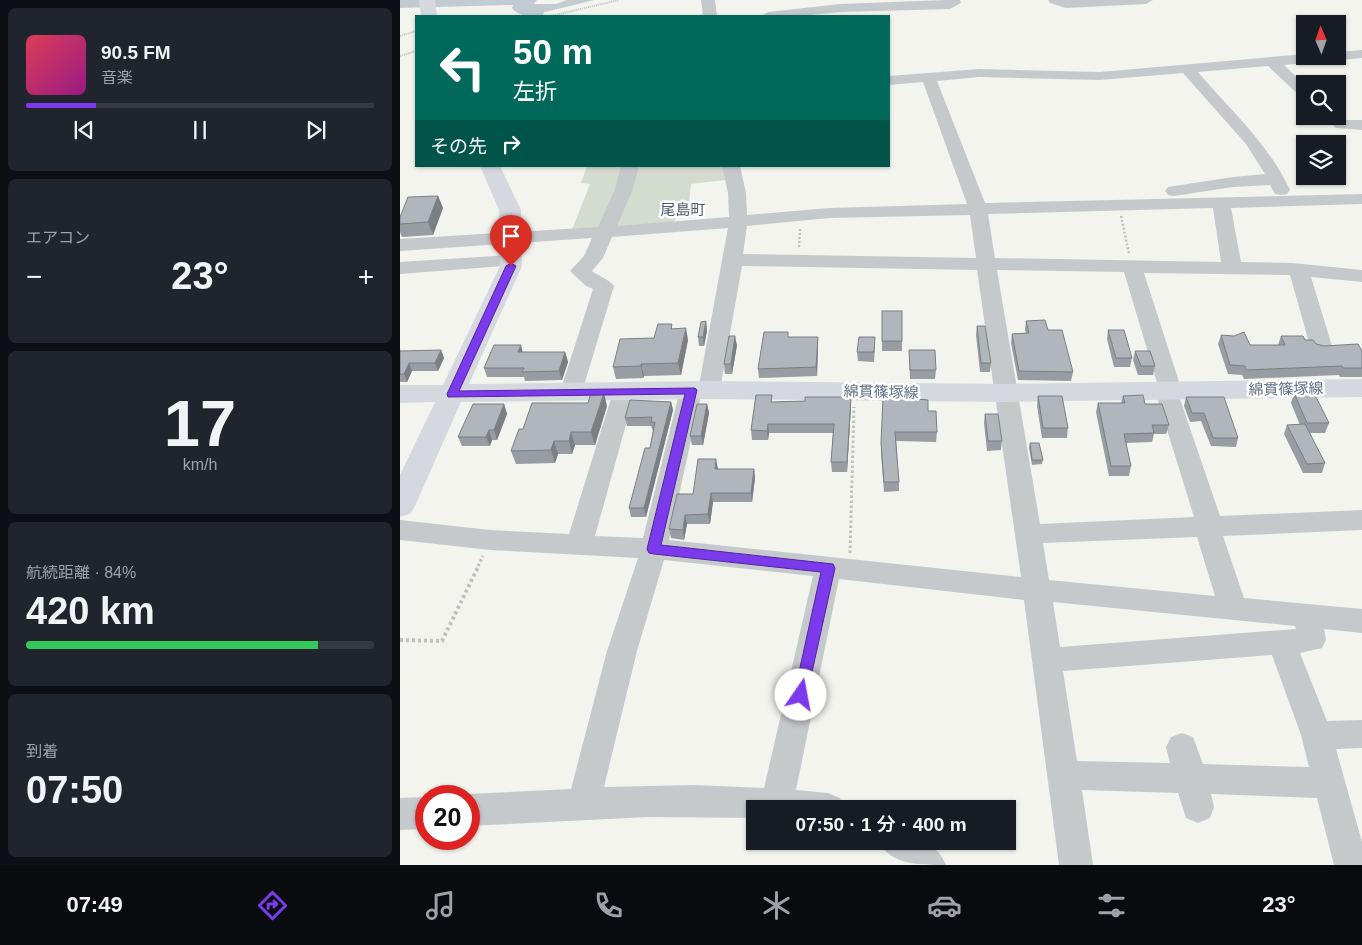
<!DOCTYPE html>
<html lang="ja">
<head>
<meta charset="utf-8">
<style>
	:root { --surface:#171b24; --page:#20242c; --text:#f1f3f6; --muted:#9ea1a6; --line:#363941; --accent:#7c3aed }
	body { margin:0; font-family:Arial,"Noto Sans JP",sans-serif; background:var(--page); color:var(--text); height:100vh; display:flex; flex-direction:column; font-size:19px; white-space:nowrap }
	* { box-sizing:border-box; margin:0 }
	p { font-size:16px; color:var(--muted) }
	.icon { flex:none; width:28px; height:28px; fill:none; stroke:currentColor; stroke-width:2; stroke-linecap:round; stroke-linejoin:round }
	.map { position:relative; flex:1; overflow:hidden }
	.sheet { display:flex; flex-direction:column; gap:8px; padding:8px; background:#0d0f14; width:400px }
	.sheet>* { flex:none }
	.banner { position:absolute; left:15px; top:15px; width:475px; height:152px; border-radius:0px; box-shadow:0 1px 4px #0004; background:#00695c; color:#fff; overflow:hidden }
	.needle { width:32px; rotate:358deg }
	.fabs { position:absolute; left:896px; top:15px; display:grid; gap:10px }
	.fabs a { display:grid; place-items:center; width:50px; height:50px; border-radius:0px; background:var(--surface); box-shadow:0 1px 4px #0004; font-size:25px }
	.speed { position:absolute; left:15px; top:785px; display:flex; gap:10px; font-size:25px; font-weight:700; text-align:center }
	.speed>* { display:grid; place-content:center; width:65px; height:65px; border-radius:50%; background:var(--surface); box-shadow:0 1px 4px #0004; line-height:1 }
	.speed .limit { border:8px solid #d22; background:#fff; color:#111 }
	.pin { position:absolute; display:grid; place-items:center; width:42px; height:42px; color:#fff; margin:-51px -21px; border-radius:50% 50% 50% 0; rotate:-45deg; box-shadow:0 0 5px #0007 }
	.pin .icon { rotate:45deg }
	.me { position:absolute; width:55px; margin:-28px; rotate:12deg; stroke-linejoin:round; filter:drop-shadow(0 0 4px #0008) }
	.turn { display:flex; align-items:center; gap:18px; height:105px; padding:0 15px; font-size:22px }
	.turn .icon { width:65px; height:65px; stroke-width:2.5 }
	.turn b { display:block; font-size:35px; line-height:42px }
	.then { display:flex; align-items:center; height:48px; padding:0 15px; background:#0003; gap:10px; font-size:19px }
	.big { font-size:38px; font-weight:600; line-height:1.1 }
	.sheet .card { flex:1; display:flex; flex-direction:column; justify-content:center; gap:8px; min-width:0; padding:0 18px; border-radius:8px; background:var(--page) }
	.sheet .dial { align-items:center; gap:0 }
	.dial b { font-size:65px; line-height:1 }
	.song { display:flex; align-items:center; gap:15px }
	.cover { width:60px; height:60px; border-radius:8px; background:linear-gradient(135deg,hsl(350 70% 55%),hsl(310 70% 35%)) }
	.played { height:5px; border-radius:2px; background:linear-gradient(90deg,var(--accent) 20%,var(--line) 20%) }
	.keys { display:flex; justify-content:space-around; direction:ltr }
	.heat { display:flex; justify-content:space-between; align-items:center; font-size:28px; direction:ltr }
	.charge { height:8px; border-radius:4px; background:linear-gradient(90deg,#34c759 84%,var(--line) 0) }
	.trip { position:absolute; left:346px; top:800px; width:270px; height:50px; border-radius:0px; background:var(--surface); box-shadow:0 1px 4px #0004; font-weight:600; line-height:50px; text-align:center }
	.dock { display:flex; height:80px; justify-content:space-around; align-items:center; background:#090b0e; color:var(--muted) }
	.dock .icon { width:35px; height:35px }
	.dock .on { color:var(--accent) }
	.dock b { font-size:22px; color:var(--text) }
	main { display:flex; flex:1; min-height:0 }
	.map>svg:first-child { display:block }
	.green { fill:#d4dcd0 }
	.water { fill:#c2cbd1 }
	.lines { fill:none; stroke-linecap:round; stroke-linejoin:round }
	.river { fill:#c2cbd1; fill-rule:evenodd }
	.path-far3 { stroke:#bec0c2; stroke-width:2; stroke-dasharray:1 1; stroke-linecap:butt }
	.path-far2 { stroke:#bec0c2; stroke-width:2.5; stroke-dasharray:2 2; stroke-linecap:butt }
	.path-far1 { stroke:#bec0c2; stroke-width:3; stroke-dasharray:2.5 2.5; stroke-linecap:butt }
	.path { stroke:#bec0c2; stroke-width:4; stroke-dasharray:3 3; stroke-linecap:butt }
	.minor { fill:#c6c9cc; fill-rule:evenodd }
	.major { fill:#d5d9df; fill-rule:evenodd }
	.wall { fill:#979da2 }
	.shaded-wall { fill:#7b7f84 }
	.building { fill:#b0b6bc; stroke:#7b7f84 }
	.route { fill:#7c3aed; stroke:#51269a }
	.labels { text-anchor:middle; stroke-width:5; stroke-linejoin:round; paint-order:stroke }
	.far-quarter-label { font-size:15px; fill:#4f5b67; stroke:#fff }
	.street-label { font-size:15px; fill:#607183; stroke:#fff }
</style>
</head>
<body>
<main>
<section class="sheet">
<div class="card">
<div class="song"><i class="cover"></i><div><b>90.5 FM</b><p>音楽</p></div></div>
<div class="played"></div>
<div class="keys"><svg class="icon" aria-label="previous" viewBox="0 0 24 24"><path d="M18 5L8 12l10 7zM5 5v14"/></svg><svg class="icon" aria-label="pause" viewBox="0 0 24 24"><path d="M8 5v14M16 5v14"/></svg><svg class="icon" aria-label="next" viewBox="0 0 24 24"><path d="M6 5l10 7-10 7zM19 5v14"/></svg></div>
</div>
<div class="card"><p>エアコン</p>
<div class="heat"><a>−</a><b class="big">23°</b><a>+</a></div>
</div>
<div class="card dial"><b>17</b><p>km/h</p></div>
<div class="card"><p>航続距離 · 84%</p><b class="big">420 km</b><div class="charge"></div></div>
<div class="card"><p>到着</p><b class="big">07:50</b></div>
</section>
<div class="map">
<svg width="962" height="865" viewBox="0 0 962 865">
	<rect width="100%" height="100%" fill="#f4f4ef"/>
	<polygon class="green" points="187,166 331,166 334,179 291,184 289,204 281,204 273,225 171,232 190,184 181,183"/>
	<polygon class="water" points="167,0 194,0 129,16 119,16 126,12 112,10 132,4 156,4"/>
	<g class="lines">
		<path class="river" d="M0,0H137L132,6L142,9L144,13L142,16C132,16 118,17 112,8L113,5L0,8Z"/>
		<g class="path-far3">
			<polyline points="151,16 219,0"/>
			<polyline points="0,36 16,31"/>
			<polyline points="0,56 16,51"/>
		</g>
		<g class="path-far2">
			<polyline points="721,216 729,254"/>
			<polyline points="399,247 400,229"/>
		</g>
		<g class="path-far1">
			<polyline points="450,553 454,407"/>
			<polyline points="78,566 83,556"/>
		</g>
		<polyline class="path" points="0,640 42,641 79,565"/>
		<g class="minor">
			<polygon points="301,0 315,0 317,16 303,16"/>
			<polygon points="546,0 560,0 561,3 550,9 440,12 402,16 361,16 368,12 440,4"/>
			<polygon points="648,0 753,0 746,4 666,8 650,3"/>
			<path d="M962,50V58L884,65L905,85V98L900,96L868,66L798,72C831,111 868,143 890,190L887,194L881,195L875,194L870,185L833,187L774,196L768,195L765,191L768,187L774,186L833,177L865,174L846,144L783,73L700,80L579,77L537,81L585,203L962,194V204L831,208L841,262L892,263L962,270V282L911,277L932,346L929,351L921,353L913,351L910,346L890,275L744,273L782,391L779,396L820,516L962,510V530L823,536L844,598L962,609V633L924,629L926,640L922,648L900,653L927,721L962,720V748L936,749L962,842V865H934L917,798L811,794L814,807L810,818L798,823L786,818L778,793L682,790L693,865H659L624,600L439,579L396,790L428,793L440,798L444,809H355V818L248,817L69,826V796H64L69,794L171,789L207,651L238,558L90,550L0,540V520L90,530L169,534L213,392L216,387L224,385L232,387L235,392L195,536L243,538L280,390L283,385L291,383L299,385L328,228L212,237L203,258L192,271C198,276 209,279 214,286L182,392L179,397L171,399L163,397L160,392L193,289L186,286L170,271L184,256L192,238L0,251V239L198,227L215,189L221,166H239L233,189L217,226L329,217L328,193L322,166H340L346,193L347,215L429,208L567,204L523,82L489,85V76L579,69L700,72L905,54V56H938V52ZM813,208L821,262L595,258L588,214ZM570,215L576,258L343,254L347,226L429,218ZM342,266L577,270L621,577L269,540L301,395L309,397L317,395L320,390ZM597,270L724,272L758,386L755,391L794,517L640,524ZM797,537L815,596L649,580L643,543ZM264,560L413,576L364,788L294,785L204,787L237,651ZM653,602L895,626L896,629L660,647ZM872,655L901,735L909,767L803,764L793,737L782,733L771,737L766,747L770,763L677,761L663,671Z"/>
			<polygon points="938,113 946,120 962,120 962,130 936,128 923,116 938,116"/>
			<polygon points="111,255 118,257 121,261 118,265 0,274 0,262"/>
			<polygon points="26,797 26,829 0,830 0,798"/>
			<path d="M478,841C507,841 533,834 546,865C518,865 491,865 478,841Z"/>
		</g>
		<g class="major">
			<polygon points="19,0 35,0 37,16 21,16"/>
			<polygon points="80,166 100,166 121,210 122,266 69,384 309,381 607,384 962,379 962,397 607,402 309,399 61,402 15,506 10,514 0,517 0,475 35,402 0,403 0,385 43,385 100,266 99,210"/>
		</g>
	</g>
	<g class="wall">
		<polygon points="38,196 43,208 33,235 2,237 0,232 0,217"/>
		<polygon points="482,311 502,341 502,351 482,351"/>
		<polygon points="306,321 307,331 304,346 299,346 298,337"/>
		<polygon points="626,321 648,330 673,372 671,381 618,380 611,343 612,334 626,333 625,330"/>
		<polygon points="272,324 272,329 288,340 281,375 244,376 243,378 216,379 213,367 254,338"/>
		<polygon points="577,326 591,363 590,372 580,372 576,335"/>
		<polygon points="708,330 732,358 730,367 714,367 707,339"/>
		<polygon points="821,335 850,345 878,345 881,336 905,340 924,346 962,351 962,377 940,377 939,375 844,379 842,375 828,374 818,344"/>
		<polygon points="388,337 418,337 418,346 417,376 359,378 358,369"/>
		<polygon points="337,345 332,374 325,374 324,364"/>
		<polygon points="475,346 474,362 458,361 457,352"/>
		<polygon points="0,349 1,351 41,350 44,358 38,371 12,371 7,382 0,382"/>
		<polygon points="509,350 536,370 535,379 510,379"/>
		<polygon points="735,351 755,366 753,375 738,375 733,360"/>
		<polygon points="123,352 165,352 168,362 162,380 125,381 124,377 87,377 84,368"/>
		<polygon points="894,393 929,423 925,433 910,433 925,463 922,473 903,473 884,434 887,425 900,425 891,403"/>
		<polygon points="483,396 528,411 537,432 536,442 496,441 499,482 499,491 484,492 481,453"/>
		<polygon points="638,396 668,428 667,438 642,438 637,406"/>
		<polygon points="723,396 745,404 769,425 766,434 754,434 752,442 726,443 731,466 729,476 709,476 696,412 698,403 721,403"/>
		<polygon points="451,397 451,406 447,472 432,472 431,462 433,433 369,433 368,440 352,440 351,430 373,402 405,401"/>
		<polygon points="786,397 838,438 836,447 811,446 801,421 790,422 784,406"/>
		<polygon points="271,402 273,410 246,517 231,517 229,508 250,448 253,431 251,426 227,426 225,418"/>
		<polygon points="104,404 107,414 97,440 92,440 90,446 62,446 58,437"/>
		<polygon points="307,404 309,413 303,445 292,445 290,436"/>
		<polygon points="207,406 195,445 175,445 172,454 158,454 155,463 116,464 111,451 123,429"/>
		<polygon points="585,414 602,441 601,450 587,451 584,423"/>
		<polygon points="630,443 643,460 642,464 632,465 629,448"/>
		<polygon points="318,469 354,469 355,478 352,502 313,502 310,524 287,524 284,540 271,538 269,529 293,494"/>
	</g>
	<g class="shaded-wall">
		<polygon points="38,196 43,208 33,235 28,222"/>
		<polygon points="306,321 307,331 304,346 303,337"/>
		<polygon points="286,328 288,340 281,375 278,363"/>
		<polygon points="335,336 337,345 332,374 331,364"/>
		<polygon points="418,337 418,346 417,376 416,367"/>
		<polygon points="121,345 123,354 118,352"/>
		<polygon points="41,350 44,358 38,371 35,363"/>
		<polygon points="165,352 168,362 162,380 159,371"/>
		<polygon points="9,363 12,371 7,382 4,374"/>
		<polygon points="241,364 244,376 243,378 241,366"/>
		<polygon points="204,393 207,406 195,445 191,432"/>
		<polygon points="451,397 451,406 447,472 447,462"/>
		<polygon points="271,402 273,410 246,517 244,508"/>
		<polygon points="104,404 107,414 97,440 94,430"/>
		<polygon points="307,404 309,413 303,445 301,436"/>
		<polygon points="368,424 369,433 368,440 367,431"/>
		<polygon points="89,430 92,440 90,446 86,437"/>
		<polygon points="171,432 175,445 172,454 169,441"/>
		<polygon points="154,441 158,454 155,463 151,450"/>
		<polygon points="316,459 318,469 315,469"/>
		<polygon points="354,469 355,478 352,502 351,493"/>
		<polygon points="311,493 313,502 310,524 308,514"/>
		<polygon points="285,515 287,524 284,540 283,530"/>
	</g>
	<g class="building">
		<polygon points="38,196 28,222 0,224 0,217 8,197"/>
		<rect x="482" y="311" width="20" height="30"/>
		<polygon points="645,320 648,330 662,330 673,372 619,371 612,334 629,333 626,321"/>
		<polygon points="306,321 303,337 298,337 301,322"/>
		<polygon points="258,324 272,324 271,329 286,328 278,363 241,364 241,366 213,367 220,339 254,338"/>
		<polygon points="577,326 585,326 591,363 581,363"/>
		<polygon points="708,330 724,330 732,358 716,358"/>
		<polygon points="364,332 388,332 388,337 418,337 416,367 358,369"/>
		<polygon points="844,332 850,345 885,345 881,336 903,336 905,340 913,340 916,344 924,346 958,344 962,351 962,368 943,368 942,366 846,370 845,366 830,365 821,335 834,336"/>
		<polygon points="329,336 335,336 331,364 324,364"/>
		<polygon points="459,337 475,337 474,352 457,352"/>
		<polygon points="94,345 121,345 118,352 165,352 159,371 122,372 124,368 84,368"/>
		<polygon points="41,350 35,363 9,363 4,374 0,374 0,351"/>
		<polygon points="509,350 535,350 536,370 510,370"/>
		<polygon points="735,351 750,351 755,366 741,366"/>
		<polygon points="191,393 204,393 191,432 171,432 169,441 154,441 151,450 111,451 119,429 123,429 132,403 188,403"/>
		<polygon points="894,393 914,393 929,423 907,423"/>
		<polygon points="356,395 372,395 371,402 405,401 405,397 451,397 447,462 431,462 434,424 368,424 367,431 351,430"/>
		<polygon points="743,395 745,404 762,404 769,425 752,425 754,433 724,434 731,466 711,466 698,403 725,403 723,396"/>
		<polygon points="483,396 528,400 528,411 536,411 537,432 495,432 499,482 484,482 481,443"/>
		<polygon points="638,396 662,396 668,428 643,428"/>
		<polygon points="786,397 824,397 838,438 813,438 804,413 792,413"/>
		<polygon points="230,400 271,402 244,508 229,508 245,448 250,448 255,422 251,422 252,417 225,418"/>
		<polygon points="73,404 104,404 94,430 89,430 86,437 58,437"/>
		<polygon points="297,404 307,404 301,436 290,436"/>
		<polygon points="585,414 598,414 602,441 588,441"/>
		<polygon points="905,424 925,463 907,464 887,425"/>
		<polygon points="630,443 639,443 643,460 632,460"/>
		<polygon points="298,459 316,459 315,469 354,469 351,493 311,493 308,514 285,515 283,530 269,529 277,494 293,494"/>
	</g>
	<polygon class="route" points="111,263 116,266 59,391 295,388 297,390 261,545 433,564 435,568 406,699 401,701 396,699 394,695 421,572 254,554 249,553 247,549 285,394 48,397 47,394 106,266"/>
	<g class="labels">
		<g class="far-quarter-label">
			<text x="283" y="215">尾島町</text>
		</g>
		<g class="street-label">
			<text transform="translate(886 389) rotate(-1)" y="5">綿貫篠塚線</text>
			<text transform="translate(481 392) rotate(1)" y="5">綿貫篠塚線</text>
		</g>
	</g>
</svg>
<div class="fabs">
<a><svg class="needle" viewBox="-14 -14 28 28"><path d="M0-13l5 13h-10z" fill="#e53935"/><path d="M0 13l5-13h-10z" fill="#9ea1a6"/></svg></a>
<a><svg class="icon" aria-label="search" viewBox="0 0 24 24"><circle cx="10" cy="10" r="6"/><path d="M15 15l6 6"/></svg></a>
<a><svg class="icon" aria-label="layers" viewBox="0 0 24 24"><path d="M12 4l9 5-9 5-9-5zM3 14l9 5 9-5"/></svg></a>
</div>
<div class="speed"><div class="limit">20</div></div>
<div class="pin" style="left:111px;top:266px;background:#d93025"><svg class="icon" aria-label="arrive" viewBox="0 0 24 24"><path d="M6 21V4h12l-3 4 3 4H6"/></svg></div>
<svg class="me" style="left:401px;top:695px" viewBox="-20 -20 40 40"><circle r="19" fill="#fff"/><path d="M0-13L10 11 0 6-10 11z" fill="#7c3aed"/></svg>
<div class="trip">07:50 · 1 分 · 400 m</div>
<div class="banner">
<div class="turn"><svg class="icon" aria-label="left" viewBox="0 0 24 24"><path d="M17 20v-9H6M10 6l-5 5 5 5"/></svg><div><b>50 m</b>左折</div></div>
<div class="then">その先<svg class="icon" aria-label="right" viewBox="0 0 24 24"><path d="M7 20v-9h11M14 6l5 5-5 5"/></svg></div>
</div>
</div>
</main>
<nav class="dock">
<b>07:49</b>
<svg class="icon on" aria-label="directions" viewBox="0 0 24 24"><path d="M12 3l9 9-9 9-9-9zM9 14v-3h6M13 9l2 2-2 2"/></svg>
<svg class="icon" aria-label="music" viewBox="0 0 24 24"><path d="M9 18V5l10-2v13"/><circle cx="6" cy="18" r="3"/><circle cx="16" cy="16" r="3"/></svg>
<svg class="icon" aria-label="phone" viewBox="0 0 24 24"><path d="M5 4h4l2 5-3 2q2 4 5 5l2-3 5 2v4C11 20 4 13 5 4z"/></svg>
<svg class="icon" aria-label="climate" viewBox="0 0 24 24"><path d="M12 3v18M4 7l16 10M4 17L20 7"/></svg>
<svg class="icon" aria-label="car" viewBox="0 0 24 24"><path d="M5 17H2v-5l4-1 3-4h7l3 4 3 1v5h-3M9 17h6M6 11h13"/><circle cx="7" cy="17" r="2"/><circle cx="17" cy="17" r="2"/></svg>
<svg class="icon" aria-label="filters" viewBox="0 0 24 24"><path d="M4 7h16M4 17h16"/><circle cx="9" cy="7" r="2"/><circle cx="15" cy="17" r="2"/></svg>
<b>23°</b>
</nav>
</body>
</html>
